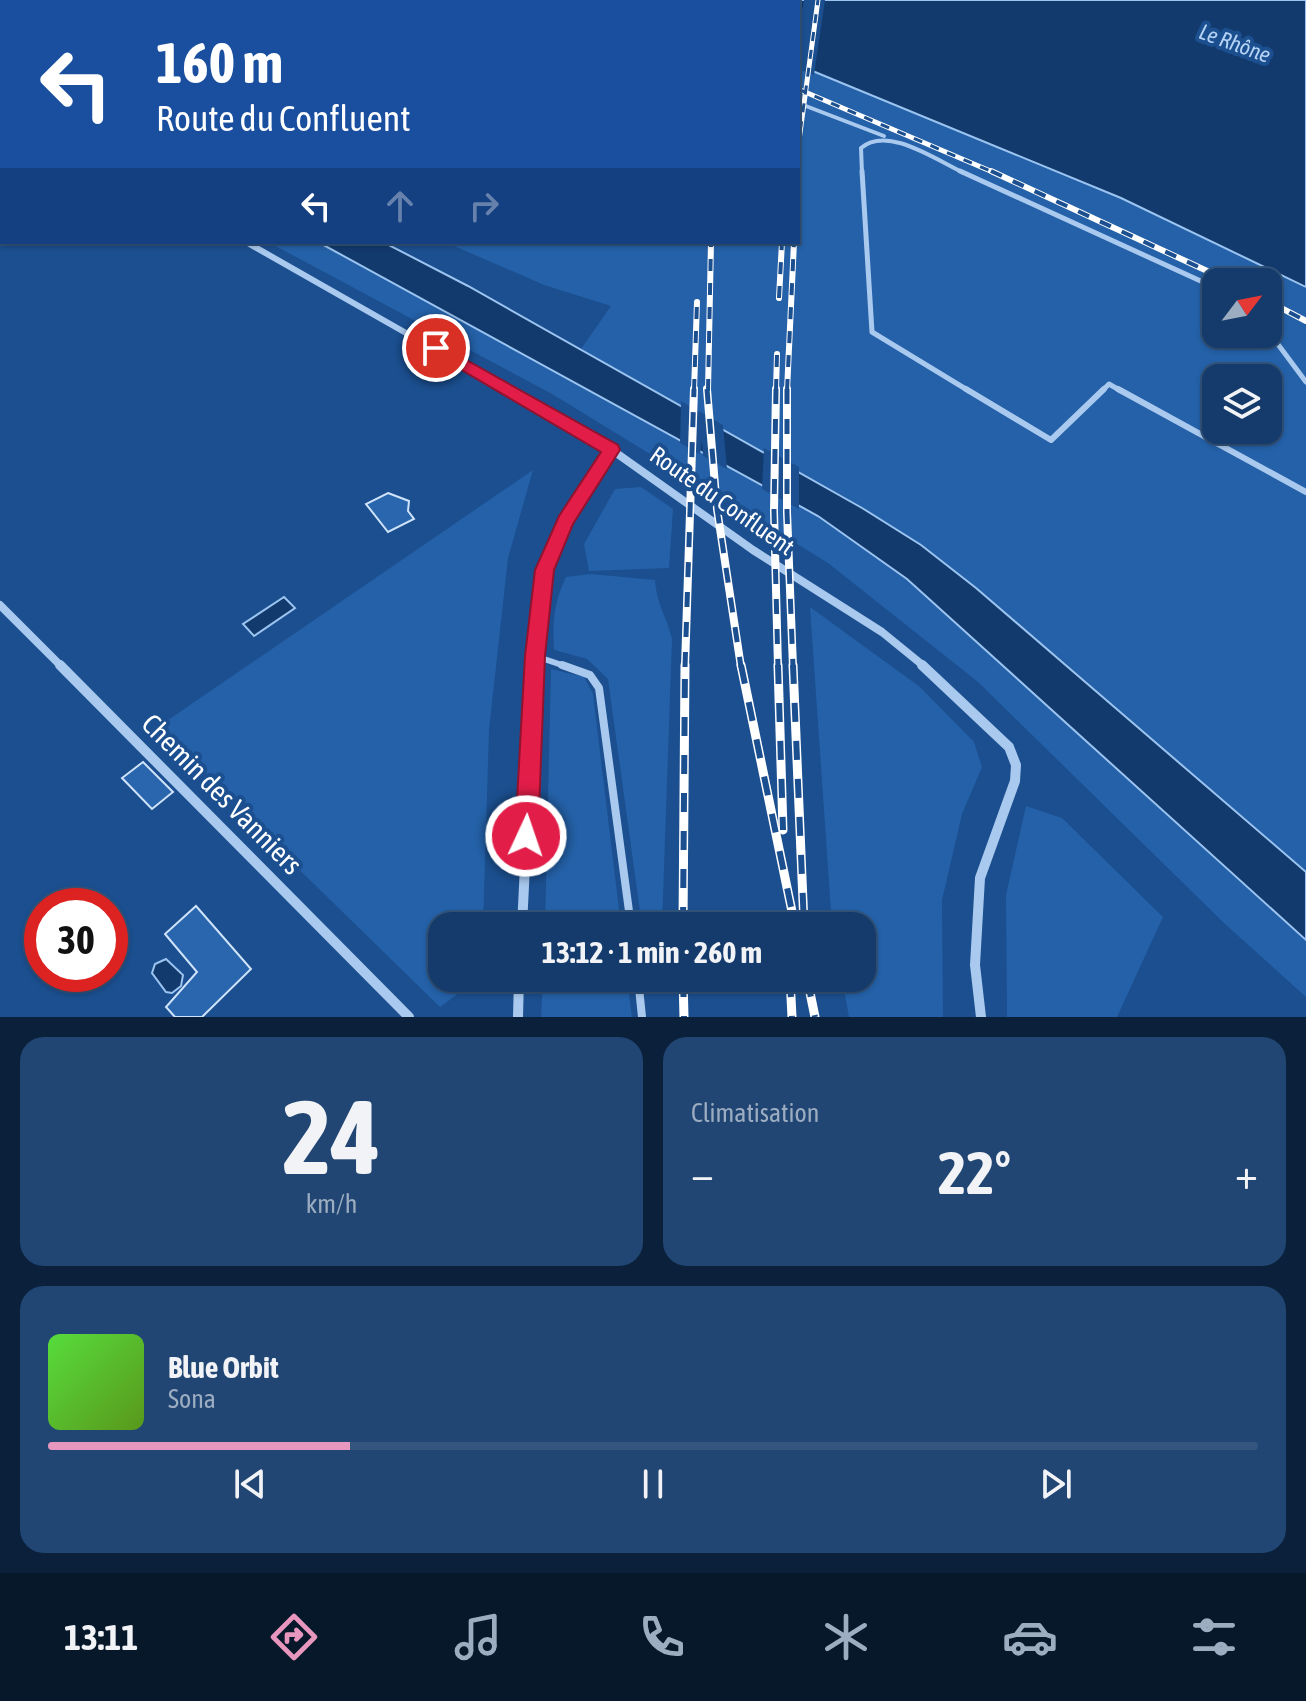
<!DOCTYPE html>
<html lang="fr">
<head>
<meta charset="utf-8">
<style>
	:root { --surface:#143b6b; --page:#214673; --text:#f1f3f6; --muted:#9dadc1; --line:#33557e; --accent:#e797bd }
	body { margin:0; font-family:"Asap Condensed",sans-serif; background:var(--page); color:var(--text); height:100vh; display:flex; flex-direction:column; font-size:30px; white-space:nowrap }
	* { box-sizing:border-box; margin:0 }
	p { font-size:26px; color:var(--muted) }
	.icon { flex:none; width:44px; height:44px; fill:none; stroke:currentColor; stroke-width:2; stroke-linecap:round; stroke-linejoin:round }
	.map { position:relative; height:1017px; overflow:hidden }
	.side { display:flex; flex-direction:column; gap:20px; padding:20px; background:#0b203b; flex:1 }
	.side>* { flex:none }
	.guide { position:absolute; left:0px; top:0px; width:800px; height:244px; box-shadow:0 2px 6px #0004,0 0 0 2px var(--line); background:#1a4fa0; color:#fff; overflow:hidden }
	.needle { width:52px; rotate:58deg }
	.fabs { position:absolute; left:1202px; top:268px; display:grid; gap:16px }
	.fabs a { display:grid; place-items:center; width:80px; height:80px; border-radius:16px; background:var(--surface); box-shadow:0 2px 6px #0004,0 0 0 2px var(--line); font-size:40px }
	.speed { position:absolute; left:24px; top:888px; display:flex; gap:16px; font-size:40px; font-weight:700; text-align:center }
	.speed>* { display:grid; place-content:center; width:104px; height:104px; border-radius:50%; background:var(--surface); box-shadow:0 2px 6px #0004,0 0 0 2px var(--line); line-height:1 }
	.speed .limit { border:12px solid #d22; background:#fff; color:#111 }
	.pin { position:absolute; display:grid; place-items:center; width:68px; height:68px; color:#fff; margin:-34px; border:4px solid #fff; border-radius:50%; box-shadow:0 2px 8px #0007 }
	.me { position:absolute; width:88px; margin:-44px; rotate:3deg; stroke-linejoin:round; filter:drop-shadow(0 0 6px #0008) }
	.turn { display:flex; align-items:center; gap:28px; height:168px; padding:0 24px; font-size:36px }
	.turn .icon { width:104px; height:104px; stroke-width:2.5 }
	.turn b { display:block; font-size:56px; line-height:68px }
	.lanes { display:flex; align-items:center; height:76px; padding:0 24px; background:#0003; justify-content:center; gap:40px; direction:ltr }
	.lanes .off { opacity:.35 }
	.big { font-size:60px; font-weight:700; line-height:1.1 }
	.side .card { flex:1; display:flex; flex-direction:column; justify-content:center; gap:12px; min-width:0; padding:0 28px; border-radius:24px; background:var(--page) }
	.side .dial { align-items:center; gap:0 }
	.dial b { font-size:104px; line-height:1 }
	.song { display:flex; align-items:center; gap:24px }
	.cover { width:96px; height:96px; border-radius:12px; background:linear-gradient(135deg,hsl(110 70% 55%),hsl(90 70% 35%)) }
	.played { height:8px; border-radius:4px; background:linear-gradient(90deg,var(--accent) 25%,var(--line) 25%) }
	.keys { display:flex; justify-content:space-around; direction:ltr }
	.heat { display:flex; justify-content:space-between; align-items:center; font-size:44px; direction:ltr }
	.side .tiles { flex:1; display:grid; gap:20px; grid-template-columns:1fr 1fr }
	.card:last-child { grid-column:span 2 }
	.trip { position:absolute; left:428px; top:912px; width:448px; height:80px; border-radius:24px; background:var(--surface); box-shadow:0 2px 6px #0004,0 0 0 2px var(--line); font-weight:700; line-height:80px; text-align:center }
	.menu { display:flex; height:128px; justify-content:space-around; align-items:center; background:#08182b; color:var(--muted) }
	.menu .icon { width:56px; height:56px }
	.menu .active { color:var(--accent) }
	.menu b { font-size:36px; color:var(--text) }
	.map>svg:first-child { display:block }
	.green { fill:#2461a8; fill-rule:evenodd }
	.water { fill:#123a6d; stroke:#9cc4f0; stroke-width:2 }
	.pier { fill:#1b4f8f }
	.building { fill:#2a66ad; stroke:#cfe3fa; stroke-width:2 }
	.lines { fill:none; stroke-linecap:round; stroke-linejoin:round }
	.lane-far3 { stroke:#a9c9ee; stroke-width:4 }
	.lane-far2 { stroke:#a9c9ee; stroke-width:5 }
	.lane-far1 { stroke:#a9c9ee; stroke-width:6 }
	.lane { stroke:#a9c9ee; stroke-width:8 }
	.street-far2 { stroke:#a9c9ee; stroke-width:6 }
	.street-far1 { stroke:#a9c9ee; stroke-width:8 }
	.street { stroke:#a9c9ee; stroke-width:10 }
	.rail-far3-casing { stroke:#fff; stroke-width:5 }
	.rail-far2-casing { stroke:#fff; stroke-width:6 }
	.rail-far1-casing { stroke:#fff; stroke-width:8 }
	.rail-casing { stroke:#fff; stroke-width:9 }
	.rail-far3 { stroke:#1b4f8f; stroke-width:3; stroke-dasharray:9; stroke-linecap:butt }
	.rail-far2 { stroke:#1b4f8f; stroke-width:4; stroke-dasharray:12; stroke-linecap:butt }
	.rail-far1 { stroke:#1b4f8f; stroke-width:5; stroke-dasharray:15; stroke-linecap:butt }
	.rail { stroke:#1b4f8f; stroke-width:6; stroke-dasharray:19; stroke-linecap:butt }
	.route { fill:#e11d48; stroke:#92132f; stroke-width:2 }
	.labels { text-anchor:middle; stroke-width:8; stroke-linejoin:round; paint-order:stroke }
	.far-water-label { font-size:22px; font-style:italic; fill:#b5d3f5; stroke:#1b4f8f }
	.street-label { font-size:24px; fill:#fff; stroke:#1b4f8f }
	.near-street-label { font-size:28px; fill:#fff; stroke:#1b4f8f }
</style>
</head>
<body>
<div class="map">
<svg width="1306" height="1017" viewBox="0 0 1306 1017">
	<rect width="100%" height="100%" fill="#1b4f8f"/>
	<g class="green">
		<polygon points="0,0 359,0 2,2 2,37"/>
		<path d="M798,65L1121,198L1306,287V872L1064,662L921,545L862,508L581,349L611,306L544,285L445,242H574L580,245L592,242H798ZM1216,282H1268V334H1216ZM1216,378H1268V430H1216Z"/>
		<polygon points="268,242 318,242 818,516 907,579 1306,940 1306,997 1225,924 978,682 828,563 552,394"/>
		<polygon points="533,470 508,558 489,730 483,926 442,926 442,978 479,978 440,1007 155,729"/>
		<polygon points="641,487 673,509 669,568 589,571 584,544 615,489"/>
		<path d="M591,574L655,580C656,602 667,618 672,639L662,926H642L608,679L587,659L554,650C552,622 554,602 566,577Z"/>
		<polygon points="810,607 920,687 974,742 982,767 962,814 942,900 943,1017 849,1017 842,978 862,978 862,926 832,926"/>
		<polygon points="551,669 584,677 593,694 621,926 545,926"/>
		<polygon points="1026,806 1062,818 1163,917 1117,1017 1007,1017 1006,895"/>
		<polygon points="543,978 627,978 632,1017 541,1017"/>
	</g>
	<g class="water">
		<polygon points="620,0 1306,0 1306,287 1121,198 798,65 798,2"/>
		<polygon points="318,242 383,242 468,286 862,508 921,545 976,588 1306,872 1306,940 907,579 818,516"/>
		<polygon points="284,597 295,608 254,636 243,624"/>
		<polygon points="166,959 183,975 181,986 172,993 166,992 152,973 155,964"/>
	</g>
	<g class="pier">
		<polygon points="804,0 825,0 814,75 798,69 798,32"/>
		<polygon points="681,401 723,425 727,469 703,456 702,441 700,454 680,443"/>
		<polygon points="764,448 799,467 799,509 762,489"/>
	</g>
	<g class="building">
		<polygon points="388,493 409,501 408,511 414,519 388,532 366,504"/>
		<polygon points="143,762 173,792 152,809 122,778"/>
		<polygon points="196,906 251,969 202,1017 175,1017 166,1007 197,972 165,934"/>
	</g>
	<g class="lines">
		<g class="lane-far3">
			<polyline points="798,103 884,136"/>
			<path d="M862,173L861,148C887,125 936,160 964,173"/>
		</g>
		<g class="lane-far2">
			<polyline points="862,171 872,332 969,391"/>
			<polyline points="960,171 1216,288"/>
			<polyline points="1268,331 1306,382"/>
			<polyline points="1102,391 1109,384 1121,391"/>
		</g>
		<g class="lane-far1">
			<polyline points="966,389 1051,440 1104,389"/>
			<polyline points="1118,389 1306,492"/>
			<polyline points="535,656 568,667"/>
		</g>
		<g class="lane">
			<polyline points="562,665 590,675 599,688 631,926"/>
			<polyline points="638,978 642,1017"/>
		</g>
		<polyline class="street-far2" points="246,242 508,391"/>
		<g class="street-far1">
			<polyline points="504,389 612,450 753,550 882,632 925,667"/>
			<polyline points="0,605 62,667"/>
			<polyline points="534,667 544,570 565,521 612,450"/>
		</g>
		<g class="street">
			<polyline points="60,665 409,1017"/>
			<polyline points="922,665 1009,747 1016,765 1015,781 980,878 975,965 981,1017"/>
			<polyline points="522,926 535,665"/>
			<polyline points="518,1017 519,978"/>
		</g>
		<defs>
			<g id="rail-far3">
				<polyline points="798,89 995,173"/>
				<polyline points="798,148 818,0"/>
			</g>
			<g id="rail-far2">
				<polyline points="991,171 1231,282"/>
				<polyline points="779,298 782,242"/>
				<polyline points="1268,301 1306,321"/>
				<polyline points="694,391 697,302"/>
				<polyline points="708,391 711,242"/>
				<polyline points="776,391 777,354"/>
				<polyline points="787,391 794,242"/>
			</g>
			<g id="rail-far1">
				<polyline points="707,389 717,509 741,667"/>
				<polyline points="776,389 774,511 778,667"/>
				<polyline points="787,389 787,512 793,667"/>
				<polyline points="685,667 694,389"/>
			</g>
			<g id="rail">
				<polyline points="741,665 795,926"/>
				<polyline points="778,665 783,830"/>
				<polyline points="793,665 804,925"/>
				<polyline points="683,926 685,665"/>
				<polyline points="683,978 684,1017"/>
				<polyline points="790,978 792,1017"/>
				<polyline points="807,978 815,1017"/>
			</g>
		</defs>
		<use href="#rail-far3" class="rail-far3-casing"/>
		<use href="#rail-far2" class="rail-far2-casing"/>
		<use href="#rail-far1" class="rail-far1-casing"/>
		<use href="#rail" class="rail-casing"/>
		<use href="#rail-far3" class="rail-far3"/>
		<use href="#rail-far2" class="rail-far2"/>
		<use href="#rail-far1" class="rail-far1"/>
		<use href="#rail" class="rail"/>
	</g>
	<polygon class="route" points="436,343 618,445 620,450 573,524 554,570 545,656 538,836 534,844 526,848 518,844 515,836 525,656 535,570 559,516 601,452 431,352 431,345"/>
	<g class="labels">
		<g class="far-water-label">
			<text transform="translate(1235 43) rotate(20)" y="8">Le Rhône</text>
		</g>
		<g class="street-label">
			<text transform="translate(722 501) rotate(35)" y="8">Route du Confluent</text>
		</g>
		<g class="near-street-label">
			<text transform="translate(222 794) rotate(45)" y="10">Chemin des Vanniers</text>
		</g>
	</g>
</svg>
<div class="fabs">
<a><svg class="needle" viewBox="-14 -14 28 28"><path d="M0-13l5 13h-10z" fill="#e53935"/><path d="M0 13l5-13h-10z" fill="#9dadc1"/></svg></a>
<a><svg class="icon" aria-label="layers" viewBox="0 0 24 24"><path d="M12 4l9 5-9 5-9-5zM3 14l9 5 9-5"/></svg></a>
</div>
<div class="speed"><div class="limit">30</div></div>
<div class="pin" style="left:436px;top:348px;background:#d93025"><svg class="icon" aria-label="arrive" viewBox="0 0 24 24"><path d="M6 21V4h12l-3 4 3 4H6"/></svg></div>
<svg class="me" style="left:526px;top:836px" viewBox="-20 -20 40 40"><circle r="17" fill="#e11d48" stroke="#fff" stroke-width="3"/><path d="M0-11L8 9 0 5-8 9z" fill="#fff"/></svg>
<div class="trip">13:12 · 1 min · 260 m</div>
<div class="guide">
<div class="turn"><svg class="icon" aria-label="left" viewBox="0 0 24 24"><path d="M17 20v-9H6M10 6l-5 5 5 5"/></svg><div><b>160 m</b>Route du Confluent</div></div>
<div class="lanes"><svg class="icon" aria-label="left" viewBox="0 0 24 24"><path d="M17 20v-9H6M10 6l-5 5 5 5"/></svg><svg class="icon off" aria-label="ahead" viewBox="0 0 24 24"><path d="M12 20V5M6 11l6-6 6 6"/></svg><svg class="icon off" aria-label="right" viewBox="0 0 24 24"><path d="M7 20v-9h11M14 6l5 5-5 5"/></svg></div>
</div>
</div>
<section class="side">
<div class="tiles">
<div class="card dial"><b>24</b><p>km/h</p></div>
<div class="card"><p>Climatisation</p>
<div class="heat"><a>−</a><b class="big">22°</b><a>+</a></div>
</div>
<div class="card">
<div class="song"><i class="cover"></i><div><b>Blue Orbit</b><p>Sona</p></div></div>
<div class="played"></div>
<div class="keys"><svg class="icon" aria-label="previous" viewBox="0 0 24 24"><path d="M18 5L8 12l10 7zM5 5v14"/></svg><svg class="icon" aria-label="pause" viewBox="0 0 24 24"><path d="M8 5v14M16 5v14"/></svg><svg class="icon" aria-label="next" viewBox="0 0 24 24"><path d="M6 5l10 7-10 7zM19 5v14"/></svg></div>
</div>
</div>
</section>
<nav class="menu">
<b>13:11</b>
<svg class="icon active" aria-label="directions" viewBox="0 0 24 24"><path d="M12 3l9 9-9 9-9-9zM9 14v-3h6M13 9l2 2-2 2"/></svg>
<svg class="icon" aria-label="music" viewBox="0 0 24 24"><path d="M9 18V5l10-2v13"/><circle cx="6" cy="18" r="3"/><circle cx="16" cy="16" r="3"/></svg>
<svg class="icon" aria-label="phone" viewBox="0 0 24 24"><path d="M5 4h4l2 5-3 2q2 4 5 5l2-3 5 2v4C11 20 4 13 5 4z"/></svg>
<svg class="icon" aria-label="climate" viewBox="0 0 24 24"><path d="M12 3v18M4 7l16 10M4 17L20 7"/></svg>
<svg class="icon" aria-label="car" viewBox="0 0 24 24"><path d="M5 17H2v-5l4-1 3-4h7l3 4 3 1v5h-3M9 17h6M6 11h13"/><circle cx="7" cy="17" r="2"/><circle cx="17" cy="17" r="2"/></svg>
<svg class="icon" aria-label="filters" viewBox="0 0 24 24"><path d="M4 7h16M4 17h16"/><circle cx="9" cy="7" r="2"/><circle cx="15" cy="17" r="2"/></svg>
</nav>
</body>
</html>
